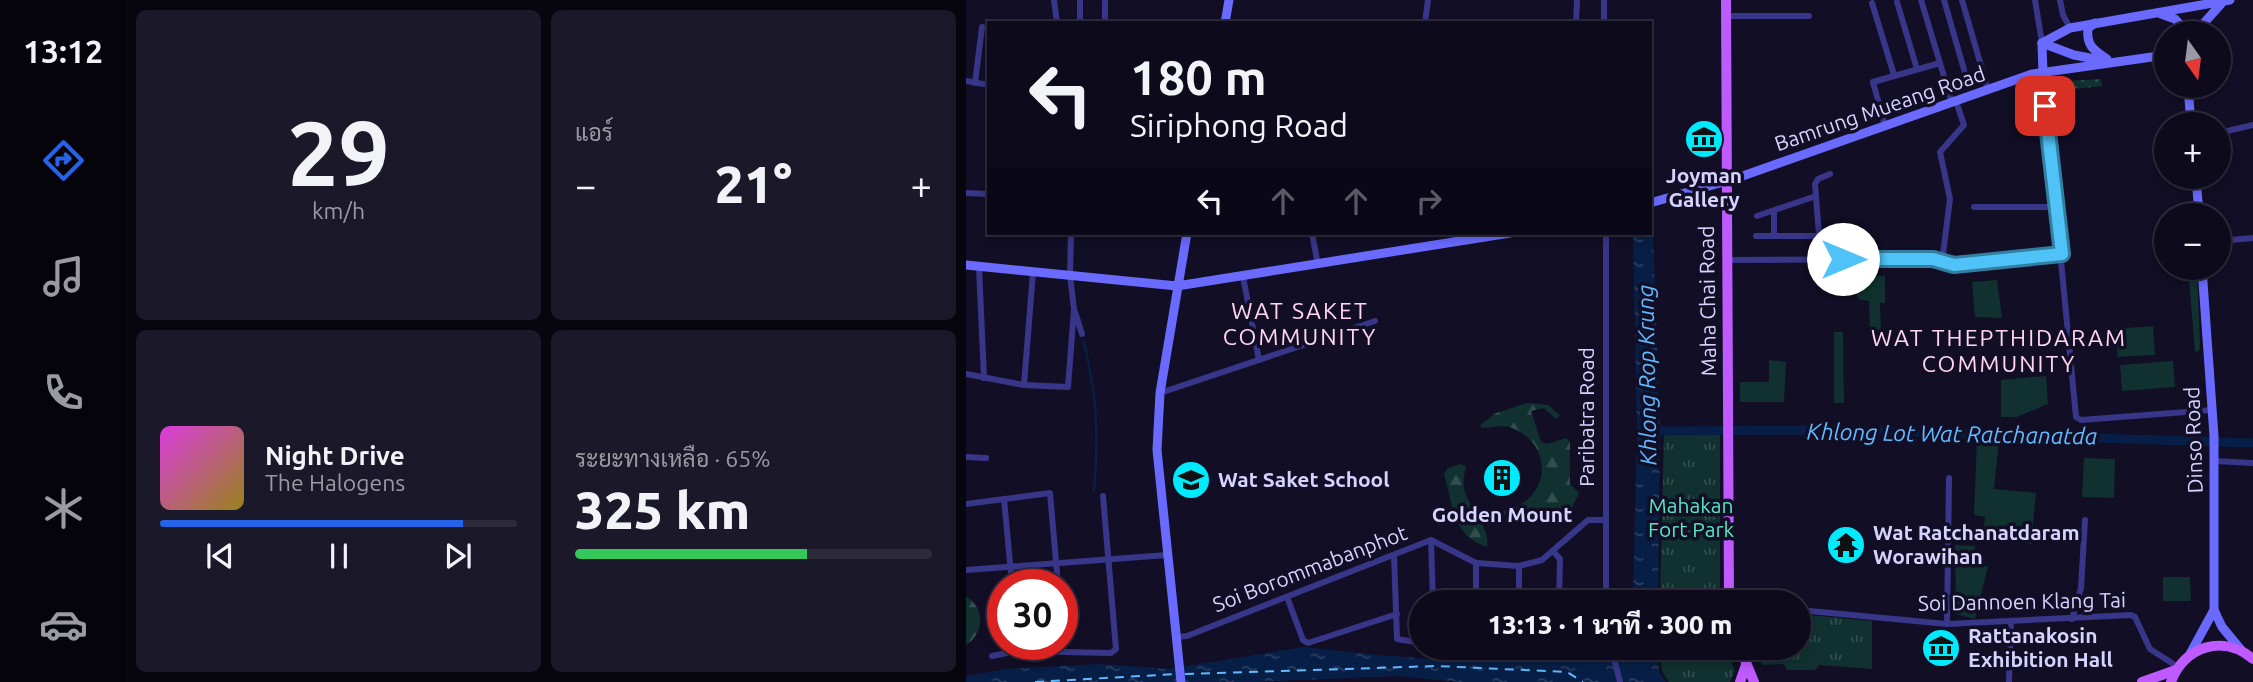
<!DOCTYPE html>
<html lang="th">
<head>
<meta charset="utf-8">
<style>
	:root { --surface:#0d0a1c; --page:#1b1829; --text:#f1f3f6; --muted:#9a9aa3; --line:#2d2b3b; --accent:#2563eb }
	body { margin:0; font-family:Ubuntu,Sarabun,sans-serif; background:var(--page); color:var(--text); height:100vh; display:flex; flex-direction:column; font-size:26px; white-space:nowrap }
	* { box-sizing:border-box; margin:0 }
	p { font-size:23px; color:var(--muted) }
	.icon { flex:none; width:38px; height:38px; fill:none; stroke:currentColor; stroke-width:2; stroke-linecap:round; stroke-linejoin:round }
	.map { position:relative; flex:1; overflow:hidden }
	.details { display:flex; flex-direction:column; gap:10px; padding:10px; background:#07060f; width:840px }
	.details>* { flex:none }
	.banner { position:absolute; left:21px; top:21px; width:665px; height:214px; border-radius:0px; box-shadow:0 4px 10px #0003,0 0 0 2px var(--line); background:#0d0a1c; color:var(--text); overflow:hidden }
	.needle { width:46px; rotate:166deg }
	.fabs { position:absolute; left:1188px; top:21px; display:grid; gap:14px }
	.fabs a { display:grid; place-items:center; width:77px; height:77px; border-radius:50%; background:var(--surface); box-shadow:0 4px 10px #0003,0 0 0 2px var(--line); font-size:35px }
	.speed { position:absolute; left:21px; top:569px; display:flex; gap:14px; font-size:35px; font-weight:700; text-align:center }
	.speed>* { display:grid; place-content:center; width:91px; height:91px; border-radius:50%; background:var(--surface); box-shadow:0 4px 10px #0003,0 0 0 2px var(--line); line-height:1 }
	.speed .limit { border:10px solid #d22; background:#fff; color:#111 }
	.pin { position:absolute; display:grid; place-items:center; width:60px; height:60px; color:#fff; margin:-30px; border-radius:14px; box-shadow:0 4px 10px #0006 }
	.me { position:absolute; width:77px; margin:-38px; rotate:90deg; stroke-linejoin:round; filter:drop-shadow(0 0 5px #0008) }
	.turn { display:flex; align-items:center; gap:24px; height:147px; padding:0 28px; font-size:32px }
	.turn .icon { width:91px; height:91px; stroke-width:2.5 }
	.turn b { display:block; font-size:49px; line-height:60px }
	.lanes { display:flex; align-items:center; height:66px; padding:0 28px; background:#0003; justify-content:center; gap:35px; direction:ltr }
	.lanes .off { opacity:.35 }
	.big { font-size:52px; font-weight:800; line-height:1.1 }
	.details .card { flex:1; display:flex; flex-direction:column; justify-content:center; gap:10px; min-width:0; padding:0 24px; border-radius:10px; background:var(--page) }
	.details .dial { align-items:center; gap:0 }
	.dial b { font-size:91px; line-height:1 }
	.song { display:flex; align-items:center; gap:21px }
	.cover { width:84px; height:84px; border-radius:10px; background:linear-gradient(135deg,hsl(300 70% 55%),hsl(50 70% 35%)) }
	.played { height:7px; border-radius:4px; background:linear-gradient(90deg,var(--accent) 85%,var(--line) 85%) }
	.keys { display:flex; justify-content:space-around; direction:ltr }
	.heat { display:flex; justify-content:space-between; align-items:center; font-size:38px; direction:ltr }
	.charge { height:10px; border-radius:5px; background:linear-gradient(90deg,#34c759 65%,var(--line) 0) }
	.details .tiles { flex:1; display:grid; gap:10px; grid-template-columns:repeat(2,1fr) }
	.trip { position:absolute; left:443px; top:590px; width:402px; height:70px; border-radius:35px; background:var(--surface); box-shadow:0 4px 10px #0003,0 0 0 2px var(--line); font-weight:800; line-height:70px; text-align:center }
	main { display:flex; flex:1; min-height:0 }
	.tabs { display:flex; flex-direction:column; width:126px; justify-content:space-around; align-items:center; background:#05040b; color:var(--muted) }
	.tabs .icon { width:49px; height:49px }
	.tabs .on { color:var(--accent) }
	.tabs b { font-size:32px; color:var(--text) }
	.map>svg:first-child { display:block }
	.grass { fill:url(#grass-dots) }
	.forest { fill:url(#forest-firs) }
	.park { fill:url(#park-tufts) }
	.garden { fill:#10312f }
	.water { fill:url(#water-ripples) }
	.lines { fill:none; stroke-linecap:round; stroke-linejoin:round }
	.stream { stroke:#071f46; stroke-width:2.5 }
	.canal { stroke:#071f46; stroke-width:9 }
	.ferry { stroke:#61b9ff; stroke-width:2; stroke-dasharray:9 7; stroke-linecap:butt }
	.minor { stroke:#373688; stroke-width:6 }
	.secondary { stroke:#6a6aff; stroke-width:9 }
	.primary { stroke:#be5aff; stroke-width:10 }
	.route-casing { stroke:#337fa1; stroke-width:18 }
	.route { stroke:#4fc3f7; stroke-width:12 }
	.labels { text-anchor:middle; stroke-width:7; stroke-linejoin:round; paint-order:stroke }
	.street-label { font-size:21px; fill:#d7d3ff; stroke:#110e26 }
	.poi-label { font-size:21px; font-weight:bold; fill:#d7d3ff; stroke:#110e26; text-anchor:start }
	.park-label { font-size:21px; fill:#57e6c0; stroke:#110e26 }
	.neighbourhood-label { font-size:23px; letter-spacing:2px; fill:#ffd5f1; stroke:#110e26 }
	.water-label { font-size:23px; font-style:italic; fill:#61b9ff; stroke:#110e26 }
</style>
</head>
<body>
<main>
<nav class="tabs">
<b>13:12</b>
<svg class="icon on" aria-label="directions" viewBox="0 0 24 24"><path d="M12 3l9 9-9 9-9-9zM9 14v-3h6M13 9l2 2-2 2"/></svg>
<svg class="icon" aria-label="music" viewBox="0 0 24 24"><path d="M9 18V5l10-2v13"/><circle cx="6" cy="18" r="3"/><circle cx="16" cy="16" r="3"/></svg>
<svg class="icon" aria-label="phone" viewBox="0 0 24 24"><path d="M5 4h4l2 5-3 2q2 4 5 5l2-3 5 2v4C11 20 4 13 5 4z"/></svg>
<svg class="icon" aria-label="climate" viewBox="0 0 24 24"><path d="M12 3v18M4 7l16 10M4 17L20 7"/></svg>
<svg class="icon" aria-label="car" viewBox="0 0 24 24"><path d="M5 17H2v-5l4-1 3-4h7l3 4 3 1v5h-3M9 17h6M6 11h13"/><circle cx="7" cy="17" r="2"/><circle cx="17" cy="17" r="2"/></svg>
</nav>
<section class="details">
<div class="tiles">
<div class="card dial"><b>29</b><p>km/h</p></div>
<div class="card"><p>แอร์</p>
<div class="heat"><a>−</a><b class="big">21°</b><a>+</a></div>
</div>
<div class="card">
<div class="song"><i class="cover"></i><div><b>Night Drive</b><p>The Halogens</p></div></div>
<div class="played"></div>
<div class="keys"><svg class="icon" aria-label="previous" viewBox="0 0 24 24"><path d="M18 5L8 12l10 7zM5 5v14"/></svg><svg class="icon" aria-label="pause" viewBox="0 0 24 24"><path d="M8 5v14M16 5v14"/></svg><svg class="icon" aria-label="next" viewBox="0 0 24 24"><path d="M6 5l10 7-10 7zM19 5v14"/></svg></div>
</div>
<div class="card"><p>ระยะทางเหลือ · 65%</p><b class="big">325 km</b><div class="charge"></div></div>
</div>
</section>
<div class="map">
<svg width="1287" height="682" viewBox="0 0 1287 682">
	<defs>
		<pattern id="grass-dots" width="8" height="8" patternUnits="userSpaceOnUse" patternTransform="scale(1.75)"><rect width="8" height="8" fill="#10312f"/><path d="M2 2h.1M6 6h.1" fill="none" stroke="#324e4e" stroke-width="1.8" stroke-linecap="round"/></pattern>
		<pattern id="forest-firs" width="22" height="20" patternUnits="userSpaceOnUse" patternTransform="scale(1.75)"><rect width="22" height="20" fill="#10312f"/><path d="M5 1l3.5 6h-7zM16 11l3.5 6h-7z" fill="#324e4e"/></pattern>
		<pattern id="park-tufts" width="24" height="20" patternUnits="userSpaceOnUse" patternTransform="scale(1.75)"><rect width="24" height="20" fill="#10312f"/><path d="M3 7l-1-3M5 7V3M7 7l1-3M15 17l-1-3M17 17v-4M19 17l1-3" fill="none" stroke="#324e4e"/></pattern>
		<pattern id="water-ripples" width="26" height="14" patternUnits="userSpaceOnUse" patternTransform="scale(1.75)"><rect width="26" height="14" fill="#071f46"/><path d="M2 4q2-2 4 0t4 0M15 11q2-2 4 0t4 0" fill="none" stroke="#2a3f62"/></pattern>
	</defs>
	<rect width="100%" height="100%" fill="#110e26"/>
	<polygon class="grass" points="1135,79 1136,86 1106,89 1108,106 1095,106 1090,93 1093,85 1100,81"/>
	<g class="forest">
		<path d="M561,403L582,405L594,415L590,419L578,408L565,411L575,442L581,444L600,438L604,442V484L613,493L602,516L562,520L532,514C540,509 550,509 557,503C588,481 579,438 543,427C535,425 524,428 516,428L514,425L530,413Z"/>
		<path d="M494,464L500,466C499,473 496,481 498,489C503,508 525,528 521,547C485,535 487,503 478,474L482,468Z"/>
		<path d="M0,596C19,608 19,633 0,645Z"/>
	</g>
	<g class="park">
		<polygon points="698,434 754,435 754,602 694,602"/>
		<polygon points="833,614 906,621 906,669 853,665 849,670 821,670 818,664 796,665 790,648 833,648"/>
		<polygon points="693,648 759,648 769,671 764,682 703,682 696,671"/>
	</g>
	<g class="garden">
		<polygon points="1222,268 1231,269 1234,345 1233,351 1229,352"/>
		<polygon points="888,276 919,276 919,303 914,303 915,335 904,333 903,301 892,299"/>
		<polygon points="1031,280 1036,318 1009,317 1006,282"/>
		<polygon points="1187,326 1189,355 1152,357 1149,329"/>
		<polygon points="868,332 877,332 878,403 868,403"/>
		<polygon points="803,360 820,362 818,402 774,402 774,382 803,382"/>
		<polygon points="1207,361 1209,387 1156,391 1154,365"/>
		<polygon points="1080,376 1082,404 1051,417 1035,417 1035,380"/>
		<polygon points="1011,439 1033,440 1028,489 1070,493 1065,544 1017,537 1019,517 1008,515"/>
		<polygon points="1118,458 1149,459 1148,498 1116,497"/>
		<polygon points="989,545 1009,546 1008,565 1022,566 1009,619 990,614"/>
		<polygon points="1197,577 1224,577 1225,601 1197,601"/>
	</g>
	<g class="water">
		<polygon points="684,148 694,427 692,602 667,602 671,432 667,233 684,233"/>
		<path d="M338,647C410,655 484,663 557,661C602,659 646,648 690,648L693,671L700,682H494L432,676L289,682H0V676L41,669L134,664L202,669Z"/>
	</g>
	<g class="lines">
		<path class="stream" d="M118,342C131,397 133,434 128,491"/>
		<polyline class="canal" points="684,431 882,430 1287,443"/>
		<g class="ferry">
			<polyline points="219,674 471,666 601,672 617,682"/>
			<polyline points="69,682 210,674"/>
		</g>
		<g class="minor">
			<polyline points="88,0 91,23"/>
			<polyline points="955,0 986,103"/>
			<polyline points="978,0 999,73"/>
			<polyline points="996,0 1022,90"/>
			<polyline points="1069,0 1076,43"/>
			<polyline points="1094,0 1097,15 1104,28"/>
			<polyline points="931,2 951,69"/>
			<polyline points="906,3 928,75"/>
			<polyline points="760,16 843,16"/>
			<polyline points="114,23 114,0"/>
			<polyline points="139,23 139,0"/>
			<polyline points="459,23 462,0"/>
			<polyline points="610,23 611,0"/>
			<polyline points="638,23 638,0"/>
			<polyline points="1077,73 1110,417 1115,420 1246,410"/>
			<polyline points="0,81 23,85"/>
			<polyline points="9,83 16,27"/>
			<polyline points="919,126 907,82 974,63"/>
			<polyline points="1253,133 1287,125"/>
			<polyline points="0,193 23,194"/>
			<polyline points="1008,207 1090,207"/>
			<polyline points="808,211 808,236"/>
			<polyline points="791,216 850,196"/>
			<polyline points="346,233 352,265"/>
			<polyline points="790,236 853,236"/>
			<polyline points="1253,241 1287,238"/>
			<polyline points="760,260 967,259 988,265 1096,254"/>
			<polyline points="855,260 849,184 852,179 864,174"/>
			<polyline points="976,262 984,199 974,152 998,125 990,101"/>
			<polyline points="13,267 18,378"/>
			<polyline points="277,277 293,360"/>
			<polyline points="109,312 116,334"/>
			<polyline points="0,374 58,385 102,387 108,309 104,276 105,233"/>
			<polyline points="58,385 67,272"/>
			<polyline points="194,393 409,321"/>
			<polyline points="0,457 20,458"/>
			<polyline points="1248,461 1287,463"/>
			<polyline points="38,499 46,584"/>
			<polyline points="0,504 84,493 92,584"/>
			<polyline points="465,540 467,602"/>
			<polyline points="587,551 594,559 593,602"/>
			<polyline points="428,555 431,639 455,643"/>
			<polyline points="510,563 510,602"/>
			<polyline points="0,570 201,555"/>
			<polyline points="321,597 337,640 342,643 431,614"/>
			<polyline points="553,602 553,566"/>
			<polyline points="640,602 640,233"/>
			<polyline points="833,610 981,624 1165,615 1169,617 1184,649 1212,667"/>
			<polyline points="1106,619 1115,588 1119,520"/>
			<polyline points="981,624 983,478"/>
			<polyline points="210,637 221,636 465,540 510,563 553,566 576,560 622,520 639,520"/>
			<polyline points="535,648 552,648"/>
			<polyline points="645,648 654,682"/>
			<polyline points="26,656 51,651 145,653 150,649 137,496"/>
			<polyline points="1043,682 1045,622"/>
		</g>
		<g class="secondary">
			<polyline points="1195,14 1209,19 1222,33"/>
			<polyline points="259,23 263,0"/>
			<path d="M1129,23L1122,28C1120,45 1127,50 1141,59"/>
			<polyline points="1229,33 1255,4"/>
			<polyline points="1076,43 1104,28 1264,0"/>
			<polyline points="1076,43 1108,55 1140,61"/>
			<polyline points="1076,43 1077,73"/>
			<polyline points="1222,86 1225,124"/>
			<polyline points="1230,177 1233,215"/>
			<polyline points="684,203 771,178 1066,74 1200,55"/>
			<polyline points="0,265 211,286 544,233"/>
			<polyline points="1248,610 1256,627 1276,651"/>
			<polyline points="1224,654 1248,610 1248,436 1236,268"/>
			<polyline points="215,682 191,450 194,393 221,233"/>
		</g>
		<g class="primary">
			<polyline points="760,0 763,602"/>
			<polyline points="774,648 788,682"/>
			<polyline points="774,682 780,665"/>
			<polyline points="1176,682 1210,670"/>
			<path d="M1205,682C1218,646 1257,634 1287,659"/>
		</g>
	</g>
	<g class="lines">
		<defs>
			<polyline id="route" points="877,259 967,259 988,265 1096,254 1079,106"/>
		</defs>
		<use href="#route" class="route-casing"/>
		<use href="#route" class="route"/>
	</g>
	<defs>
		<symbol id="museum-disc" viewBox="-11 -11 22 22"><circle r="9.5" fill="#00eafe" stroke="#110e26"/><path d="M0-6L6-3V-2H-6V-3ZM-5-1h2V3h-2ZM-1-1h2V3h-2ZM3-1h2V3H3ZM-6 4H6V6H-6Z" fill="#111"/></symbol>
		<symbol id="building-disc" viewBox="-11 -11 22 22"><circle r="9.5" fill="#00eafe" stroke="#110e26"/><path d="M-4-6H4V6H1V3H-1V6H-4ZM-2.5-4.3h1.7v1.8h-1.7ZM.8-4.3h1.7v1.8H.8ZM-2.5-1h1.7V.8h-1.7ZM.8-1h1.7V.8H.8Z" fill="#111"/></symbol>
		<symbol id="school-disc" viewBox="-11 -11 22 22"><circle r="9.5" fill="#00eafe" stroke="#110e26"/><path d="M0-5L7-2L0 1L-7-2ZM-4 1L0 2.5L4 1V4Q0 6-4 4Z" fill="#111"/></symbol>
		<symbol id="temple-disc" viewBox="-11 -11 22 22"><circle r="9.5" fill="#00eafe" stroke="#110e26"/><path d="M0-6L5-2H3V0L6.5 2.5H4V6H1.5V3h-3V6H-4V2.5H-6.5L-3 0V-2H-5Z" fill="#111"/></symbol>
	</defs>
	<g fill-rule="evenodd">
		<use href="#museum-disc" x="716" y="117" width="44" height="44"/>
		<use href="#building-disc" x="514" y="456" width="44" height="44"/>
		<use href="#school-disc" x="203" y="458" width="44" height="44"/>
		<use href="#temple-disc" x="858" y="523" width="44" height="44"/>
		<use href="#museum-disc" x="953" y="626" width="44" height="44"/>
	</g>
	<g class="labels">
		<g class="street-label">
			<text transform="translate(914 109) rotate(-19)" y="7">Bamrung Mueang Road</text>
			<text transform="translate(742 301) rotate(-91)" y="7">Maha Chai Road</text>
			<text transform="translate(621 417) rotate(-90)" y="7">Paribatra Road</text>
			<text transform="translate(1228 440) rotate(-92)" y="7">Dinso Road</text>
			<text transform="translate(344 569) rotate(-21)" y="7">Soi Borommabanphot</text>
			<text transform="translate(1056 602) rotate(-1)" y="7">Soi Dannoen Klang Tai</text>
		</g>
		<g class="poi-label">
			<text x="738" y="183" text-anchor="middle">Joyman<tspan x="738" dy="24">Gallery</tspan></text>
			<text x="252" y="487">Wat Saket School</text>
			<text x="536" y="522" text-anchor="middle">Golden Mount</text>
			<text x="907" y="540">Wat Ratchanatdaram<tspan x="907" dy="24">Worawihan</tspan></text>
			<text x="1002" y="643">Rattanakosin<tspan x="1002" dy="24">Exhibition Hall</tspan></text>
		</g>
		<g class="park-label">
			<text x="725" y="513">Mahakan<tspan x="725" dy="24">Fort Park</tspan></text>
		</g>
		<g class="neighbourhood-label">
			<text x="334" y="319">WAT SAKET<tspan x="334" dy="26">COMMUNITY</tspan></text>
			<text x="1033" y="346">WAT THEPTHIDARAM<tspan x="1033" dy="26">COMMUNITY</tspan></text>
		</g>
		<g class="water-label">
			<text transform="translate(681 375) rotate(-91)" y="8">Khlong Rop Krung</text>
			<text transform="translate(986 434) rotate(1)" y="8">Khlong Lot Wat Ratchanatda</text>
		</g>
	</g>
</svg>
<div class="fabs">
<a><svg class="needle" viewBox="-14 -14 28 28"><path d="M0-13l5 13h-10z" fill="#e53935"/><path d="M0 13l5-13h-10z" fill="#9a9aa3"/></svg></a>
<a>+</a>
<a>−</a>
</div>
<div class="speed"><div class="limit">30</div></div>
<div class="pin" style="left:1079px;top:106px;background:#d93025"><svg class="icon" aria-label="arrive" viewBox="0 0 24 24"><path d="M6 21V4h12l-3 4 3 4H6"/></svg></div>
<svg class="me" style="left:877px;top:259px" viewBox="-20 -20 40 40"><circle r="19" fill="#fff"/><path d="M0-13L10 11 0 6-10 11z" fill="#4fc3f7"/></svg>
<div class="trip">13:13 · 1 นาที · 300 m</div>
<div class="banner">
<div class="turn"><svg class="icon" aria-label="left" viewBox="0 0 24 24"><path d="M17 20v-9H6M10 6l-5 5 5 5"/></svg><div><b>180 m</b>Siriphong Road</div></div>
<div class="lanes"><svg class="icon" aria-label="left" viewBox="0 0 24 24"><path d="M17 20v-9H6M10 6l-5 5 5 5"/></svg><svg class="icon off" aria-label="ahead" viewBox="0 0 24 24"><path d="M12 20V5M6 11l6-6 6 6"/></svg><svg class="icon off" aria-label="ahead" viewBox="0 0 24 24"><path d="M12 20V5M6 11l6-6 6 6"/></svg><svg class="icon off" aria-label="right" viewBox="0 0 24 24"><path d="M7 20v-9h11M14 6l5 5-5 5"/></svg></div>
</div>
</div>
</main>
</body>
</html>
